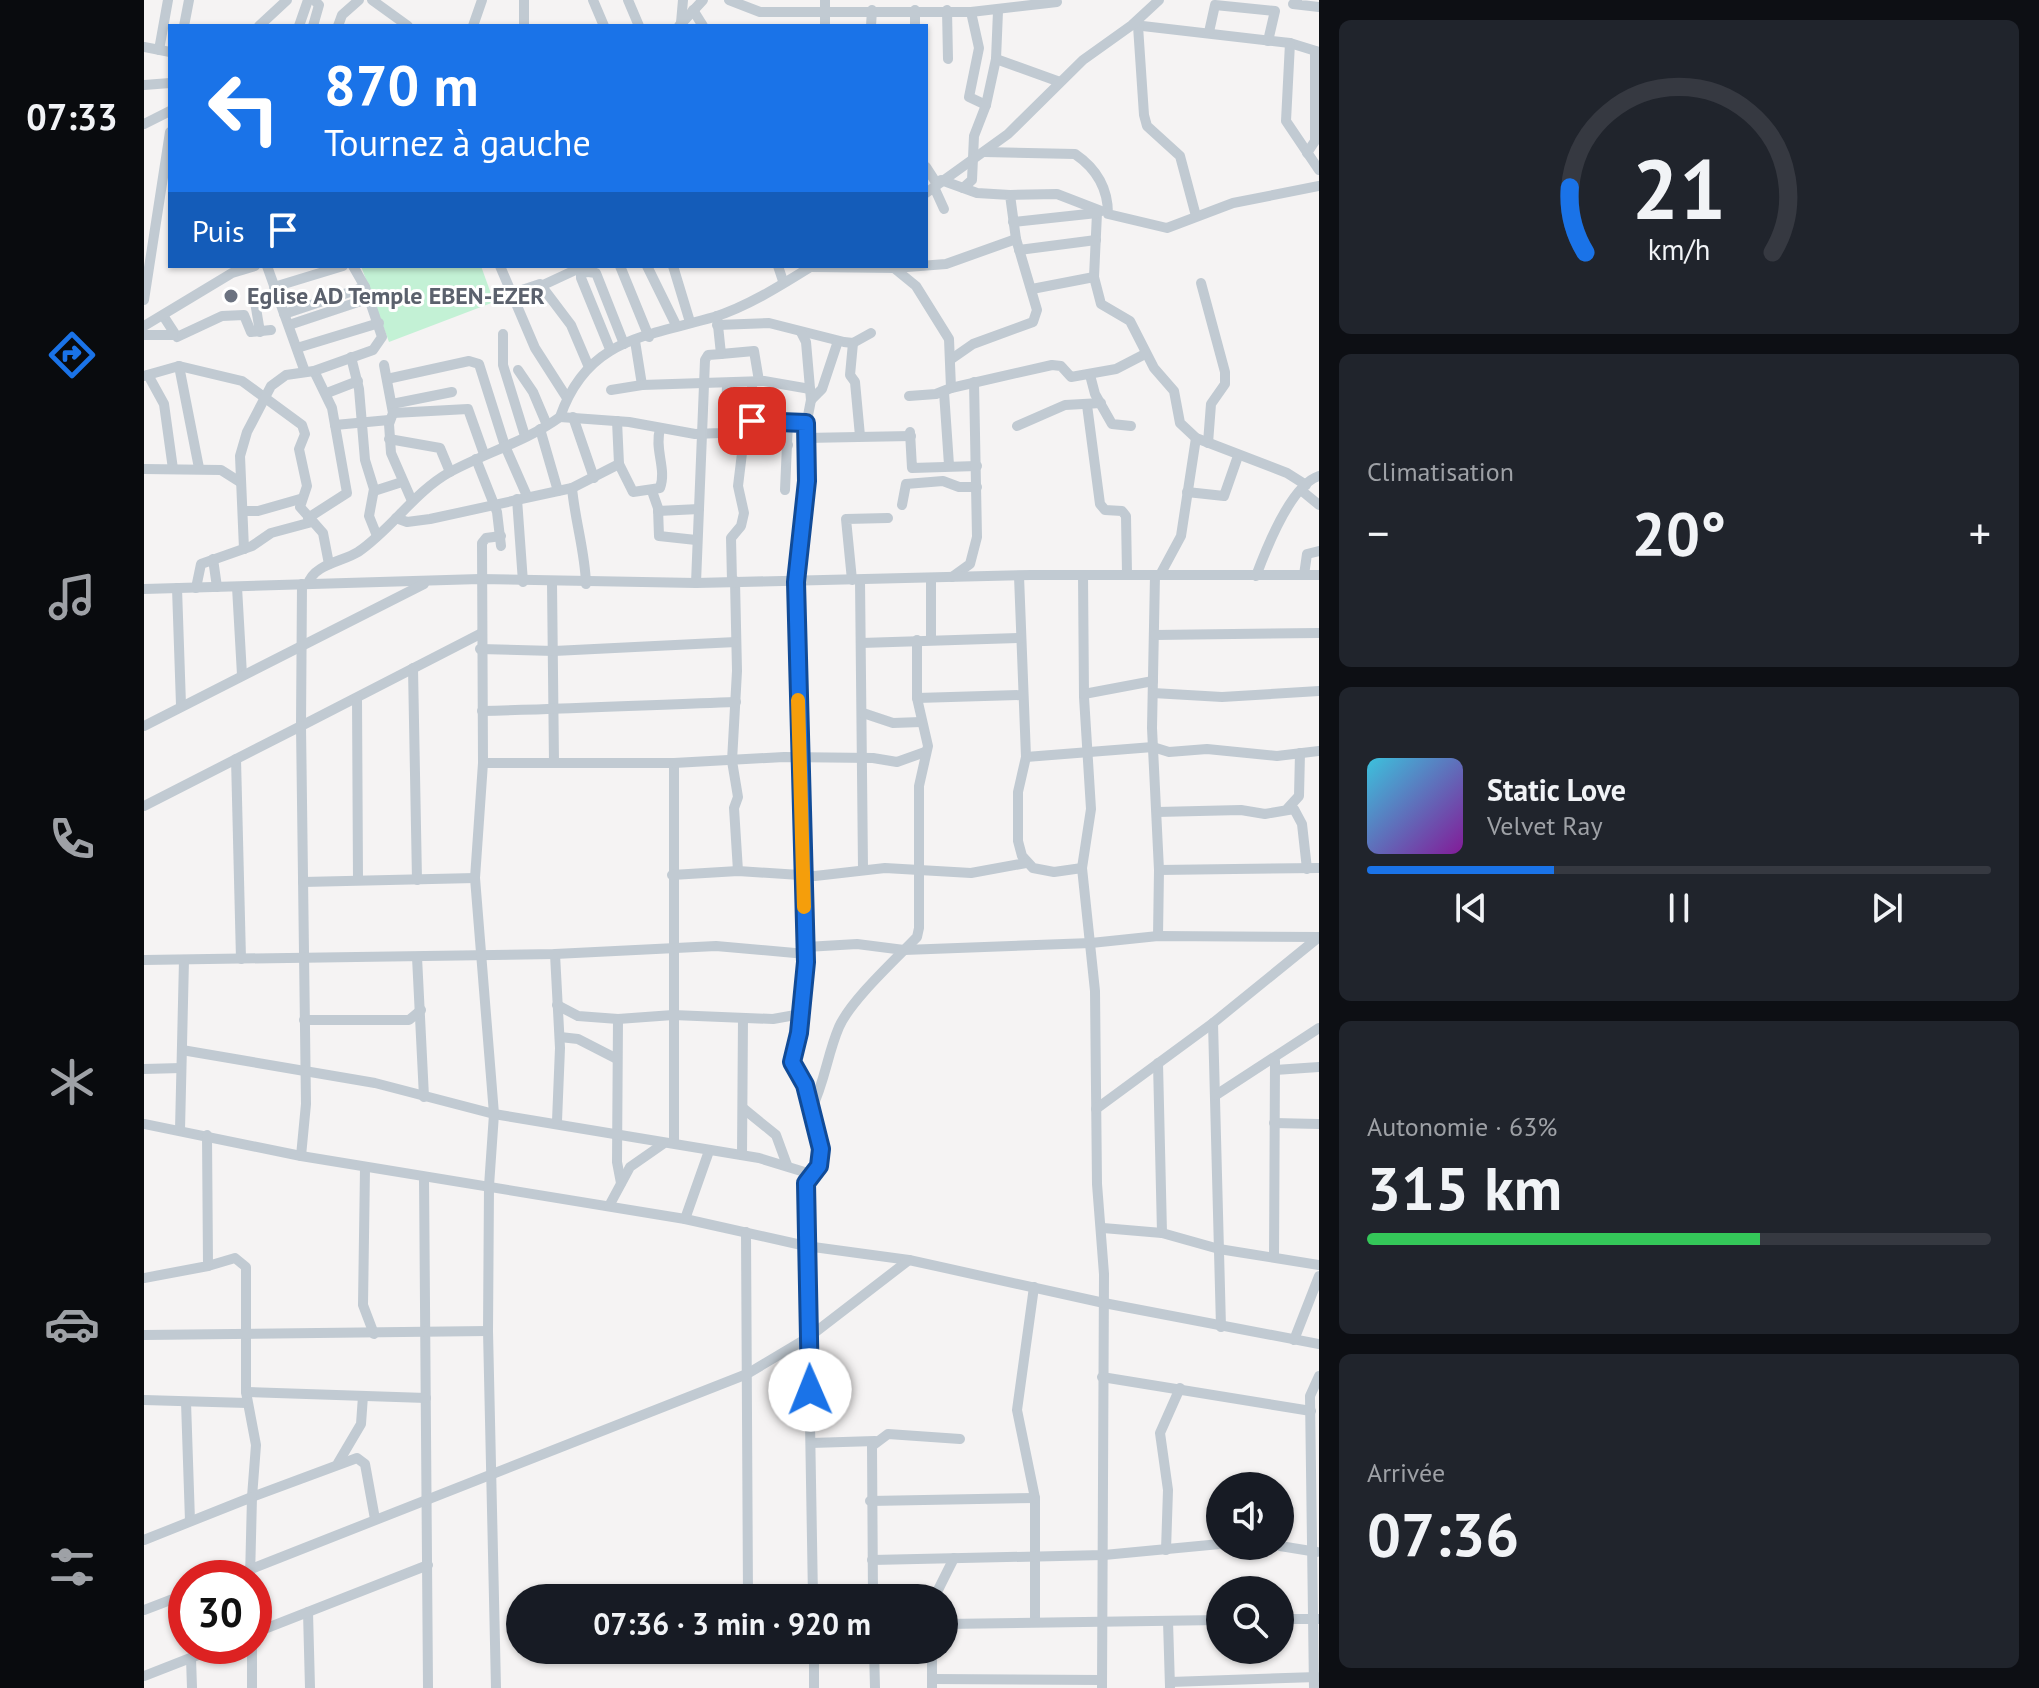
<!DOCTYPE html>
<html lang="fr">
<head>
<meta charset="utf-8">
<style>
	:root { --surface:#171b24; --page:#20242c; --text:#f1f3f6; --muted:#9ea1a6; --line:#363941; --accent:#1a73e8 }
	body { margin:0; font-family:"PT Sans",sans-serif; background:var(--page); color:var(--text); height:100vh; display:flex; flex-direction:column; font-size:30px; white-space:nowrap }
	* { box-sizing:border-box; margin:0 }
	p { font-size:26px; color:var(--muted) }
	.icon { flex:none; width:44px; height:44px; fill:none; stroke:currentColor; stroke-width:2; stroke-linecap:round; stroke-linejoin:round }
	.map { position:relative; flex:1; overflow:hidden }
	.drawer { display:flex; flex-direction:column; gap:20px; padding:20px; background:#0d0f14; width:720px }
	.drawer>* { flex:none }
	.hud { position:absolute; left:24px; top:24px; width:760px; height:244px; border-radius:0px; box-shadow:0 2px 6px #0004; background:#1a73e8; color:#fff; overflow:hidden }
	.controls { position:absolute; left:1062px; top:1472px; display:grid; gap:16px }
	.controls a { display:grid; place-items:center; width:88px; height:88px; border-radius:50%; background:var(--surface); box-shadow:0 2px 6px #0004; font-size:40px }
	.speed { position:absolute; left:24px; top:1560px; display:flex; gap:16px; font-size:40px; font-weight:700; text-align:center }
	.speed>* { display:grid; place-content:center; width:104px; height:104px; border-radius:50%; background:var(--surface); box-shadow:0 2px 6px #0004; line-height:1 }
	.speed .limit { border:12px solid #d22; background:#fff; color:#111 }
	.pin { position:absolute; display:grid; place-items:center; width:68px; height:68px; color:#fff; margin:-34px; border-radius:16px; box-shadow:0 4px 12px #0006 }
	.me { position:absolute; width:88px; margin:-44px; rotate:359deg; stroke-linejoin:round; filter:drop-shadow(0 0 6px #0008) }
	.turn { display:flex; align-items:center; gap:28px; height:168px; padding:0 24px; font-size:36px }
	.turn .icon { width:104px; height:104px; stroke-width:2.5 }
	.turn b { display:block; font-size:56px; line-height:68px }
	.then { display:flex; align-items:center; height:76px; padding:0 24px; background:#0003; gap:16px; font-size:30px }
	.big { font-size:60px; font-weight:800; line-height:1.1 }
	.drawer .card { flex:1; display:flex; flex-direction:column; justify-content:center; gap:12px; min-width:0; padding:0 28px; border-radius:12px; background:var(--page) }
	.drawer .dial { align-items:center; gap:0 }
	.dial svg { height:208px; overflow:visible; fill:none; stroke:var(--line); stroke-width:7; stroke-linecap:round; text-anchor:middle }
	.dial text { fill:var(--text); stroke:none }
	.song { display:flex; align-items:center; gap:24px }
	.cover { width:96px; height:96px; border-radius:12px; background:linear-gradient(135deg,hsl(190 70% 55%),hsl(290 70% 35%)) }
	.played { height:8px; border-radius:4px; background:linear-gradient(90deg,var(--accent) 30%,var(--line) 30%) }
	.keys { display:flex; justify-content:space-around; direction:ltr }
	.heat { display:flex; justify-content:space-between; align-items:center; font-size:44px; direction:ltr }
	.charge { height:12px; border-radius:6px; background:linear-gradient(90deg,#34c759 63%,var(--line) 0) }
	.trip { position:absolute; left:362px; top:1584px; width:452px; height:80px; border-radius:40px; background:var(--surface); box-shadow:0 2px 6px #0004; font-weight:800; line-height:80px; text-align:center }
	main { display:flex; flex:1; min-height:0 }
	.menu { display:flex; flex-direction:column; width:144px; justify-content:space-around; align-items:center; background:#090b0e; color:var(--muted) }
	.menu .icon { width:56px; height:56px }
	.menu .selected { color:var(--accent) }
	.menu b { font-size:36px; color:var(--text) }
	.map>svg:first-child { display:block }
	.green { fill:#c3f1d5 }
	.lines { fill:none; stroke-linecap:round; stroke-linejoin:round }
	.minor { stroke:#c1cad2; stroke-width:10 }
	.route-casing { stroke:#114b97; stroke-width:20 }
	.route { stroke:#1a73e8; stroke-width:14 }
	.slow { stroke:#f59e0b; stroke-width:14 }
	.worship-dot { fill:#6b7280; stroke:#fff; stroke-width:3 }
	.labels { text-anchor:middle; stroke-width:6; stroke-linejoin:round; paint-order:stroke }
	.worship-label { font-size:24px; font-weight:bold; fill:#5b616d; stroke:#fff; text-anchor:start }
</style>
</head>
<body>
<main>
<nav class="menu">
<b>07:33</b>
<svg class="icon selected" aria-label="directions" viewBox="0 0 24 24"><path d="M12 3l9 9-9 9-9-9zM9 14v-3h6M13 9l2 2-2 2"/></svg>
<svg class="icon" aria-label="music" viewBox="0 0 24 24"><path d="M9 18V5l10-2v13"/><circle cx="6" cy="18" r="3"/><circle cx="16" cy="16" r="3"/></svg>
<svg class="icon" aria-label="phone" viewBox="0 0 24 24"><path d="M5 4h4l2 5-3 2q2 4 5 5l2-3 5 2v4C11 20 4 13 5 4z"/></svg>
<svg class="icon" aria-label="climate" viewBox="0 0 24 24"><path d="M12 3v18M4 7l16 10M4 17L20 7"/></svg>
<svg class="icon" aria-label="car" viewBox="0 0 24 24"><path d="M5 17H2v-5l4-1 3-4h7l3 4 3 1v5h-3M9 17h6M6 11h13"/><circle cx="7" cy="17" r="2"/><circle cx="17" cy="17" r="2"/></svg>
<svg class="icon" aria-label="filters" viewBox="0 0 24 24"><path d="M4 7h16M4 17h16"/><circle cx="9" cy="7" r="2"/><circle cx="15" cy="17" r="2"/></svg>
</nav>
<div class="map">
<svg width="1175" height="1688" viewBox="0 0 1175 1688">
	<rect width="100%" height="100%" fill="#f5f3f3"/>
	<polygon class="green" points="217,266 337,266 350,302 245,342"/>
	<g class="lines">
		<g class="minor">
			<polyline points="228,0 264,26"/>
			<polyline points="380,0 380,26"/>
			<polyline points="449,0 460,26"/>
			<polyline points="484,0 495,26"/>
			<polyline points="585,0 616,12 827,12 913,2"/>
			<polyline points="681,0 681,26"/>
			<polyline points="1153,0 1149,4 1175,7"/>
			<polyline points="549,10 559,26"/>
			<polyline points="803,10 804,59"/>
			<polyline points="827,12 835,48 825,97 842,105"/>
			<polyline points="537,23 539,0"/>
			<polyline points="990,25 1146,43 1175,52"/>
			<polyline points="40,26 45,0"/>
			<polyline points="115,26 143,0"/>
			<polyline points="155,26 164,0"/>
			<polyline points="169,26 175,5 170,0"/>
			<polyline points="194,26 198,15 215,0"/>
			<polyline points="329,26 338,0"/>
			<polyline points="535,26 559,0"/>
			<polyline points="727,26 728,10"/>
			<polyline points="771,26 771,10"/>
			<polyline points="994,26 1000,115 1003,126 1036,156 1052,216"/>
			<polyline points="1065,32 1071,5 1131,11 1124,41"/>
			<polyline points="1146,43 1142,121 1175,170"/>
			<polyline points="0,47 26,52"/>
			<polyline points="15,50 24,0"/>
			<polyline points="852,59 916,82"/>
			<polyline points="0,85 26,83"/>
			<polyline points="0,124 26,111"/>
			<path d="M840,152L931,154C953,169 964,188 964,214L1023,228L1089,203L1175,186"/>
			<polyline points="1163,153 1171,141 1171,51"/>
			<polyline points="782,167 793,184"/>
			<polyline points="797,180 833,193 866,195 872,239 893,310 889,322 829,344 806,360"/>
			<polyline points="790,187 800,209"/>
			<polyline points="819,188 828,180 830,136 842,105 852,59 854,11"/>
			<polyline points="782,193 864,134 939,60 988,25 1015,0"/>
			<polyline points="866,195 913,194 957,211 953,213 950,277"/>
			<polyline points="869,222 953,213"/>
			<polyline points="875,250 952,240"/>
			<polyline points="123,266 161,372"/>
			<polyline points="356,266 391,348 423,398"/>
			<polyline points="442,266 444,272 437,273 437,278 466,349"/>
			<polyline points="476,266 505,337"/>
			<polyline points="503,266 532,325"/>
			<polyline points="529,266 546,322"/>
			<polyline points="634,266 639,281"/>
			<polyline points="667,267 750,268 772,286 805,339 807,388 792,394 765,396"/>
			<polyline points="750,268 802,264 872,239"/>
			<polyline points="444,272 452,273 480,344"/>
			<polyline points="1057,283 1081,372 1081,384 1067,404 1064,443"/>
			<polyline points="397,286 440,266"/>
			<polyline points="130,287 199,266"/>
			<polyline points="888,289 950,277 957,304 986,321 1010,368 1030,391 1036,423 1052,438 1143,473 1162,485"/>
			<polyline points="366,294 396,284 427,325 444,365"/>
			<polyline points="0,300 26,132"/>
			<polyline points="111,302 116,332"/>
			<polyline points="140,314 221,287"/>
			<polyline points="20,317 33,337 78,316 100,315 107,332 127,330"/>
			<polyline points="145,325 226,298"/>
			<polyline points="573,325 625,323 700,342 709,343 727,333"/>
			<polyline points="0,326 88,273 111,266"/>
			<polyline points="657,332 662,342 667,400 661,431 663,481 652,582 662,962 655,1033 648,1062 661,1085 677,1149 675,1166 662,1182 662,1189 669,1598"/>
			<polyline points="359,334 359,365 381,436"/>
			<polyline points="0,335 29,335"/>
			<polyline points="491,341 498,385 620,381 666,389"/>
			<polyline points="709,343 706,375 711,382 716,436"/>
			<polyline points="153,348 235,323"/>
			<polyline points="577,354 610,351 615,381"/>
			<polyline points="207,357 215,389 221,460 230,489 225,516 233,536"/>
			<polyline points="240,365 249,413 245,424 247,453 268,501"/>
			<polyline points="35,366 55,468"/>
			<polyline points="374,370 389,392 403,425"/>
			<polyline points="4,375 20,404 29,469"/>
			<polyline points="946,375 951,394 968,424 987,426"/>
			<polyline points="0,376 35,366 98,381 158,425 161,434 155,449 163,486 156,507 179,533 185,564"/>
			<polyline points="243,379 325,361 335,364 361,446 383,496"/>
			<polyline points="807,388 908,365 917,366 927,377 972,369 1001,354"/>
			<polyline points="467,390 498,385"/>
			<polyline points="800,392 805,465"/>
			<polyline points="183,393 214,381"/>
			<polyline points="667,400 678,389 694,341"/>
			<polyline points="248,404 308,392"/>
			<polyline points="943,405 956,504 961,510 978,511 982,516 983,574"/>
			<polyline points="249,413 324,409 340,454"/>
			<polyline points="416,417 485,422 551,434 576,433 608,421 662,423"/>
			<polyline points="429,417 450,478"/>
			<polyline points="608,421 608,382"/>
			<polyline points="191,425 245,420"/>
			<polyline points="873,426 921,405 957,403"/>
			<polyline points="396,429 414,491"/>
			<polyline points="587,429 592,443 644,445"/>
			<polyline points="582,431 583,383"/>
			<polyline points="766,432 768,468 833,466"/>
			<polyline points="661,438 767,436"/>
			<polyline points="245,439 296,448 306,472"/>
			<polyline points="332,459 353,512 357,546"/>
			<path d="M475,464L489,492L516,488C523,469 510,449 516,429"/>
			<polyline points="0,469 77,470 96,482"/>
			<path d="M428,488C431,521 441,551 442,584"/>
			<polyline points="641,490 644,422"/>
			<polyline points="230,491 258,482"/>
			<polyline points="508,491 514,508 515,536 552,540"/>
			<polyline points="1158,491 1175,505"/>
			<polyline points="1043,492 1080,496 1094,456"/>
			<polyline points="373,499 379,582"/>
			<polyline points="758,505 762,484 799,481 815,487 833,487"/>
			<polyline points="99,511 114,511 156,499"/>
			<polyline points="514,511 555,509"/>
			<polyline points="164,518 203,493 188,408 170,371"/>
			<polyline points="252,518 263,522 286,519 428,488 475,464 473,421"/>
			<polyline points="100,549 96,456 103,432 127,386 142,375 170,371 229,350 238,337 221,287 209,266"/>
			<polyline points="69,559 73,587"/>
			<polyline points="939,575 940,697 947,809 938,868 951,991 953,1184 960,1274 958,1688"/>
			<polyline points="1011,575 1008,728 1015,870 1014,936"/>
			<polyline points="1016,575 1037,536 1052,438"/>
			<polyline points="1160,575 1163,554 1175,551"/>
			<polyline points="875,576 882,757 874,792 874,841 878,856 889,868 910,872 938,868"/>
			<path d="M1112,576C1122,549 1147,485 1175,476"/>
			<polyline points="808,577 826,564 833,537 830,382"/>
			<polyline points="708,580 702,519 744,518"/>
			<polyline points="716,580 719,869"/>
			<polyline points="588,581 587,538 597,526 600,513 594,486 599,445"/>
			<polyline points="591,581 593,671 588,761 594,797 590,808 594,871"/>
			<polyline points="408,583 410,763"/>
			<polyline points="552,583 561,360 564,355 577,354 573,316"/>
			<polyline points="158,584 157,726 336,634"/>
			<path d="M164,584C170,564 198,562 214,552C248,529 270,492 306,472C341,453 383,441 416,417C443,339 500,337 570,317C603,307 639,284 668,266"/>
			<polyline points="93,587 98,675"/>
			<polyline points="33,588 37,705"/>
			<polyline points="52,588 57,564 108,546 127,533 168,522"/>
			<polyline points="0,589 336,579 552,583 887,575 1175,575"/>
			<polyline points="1011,635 1175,633"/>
			<polyline points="787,640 787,578"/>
			<polyline points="717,643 877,638"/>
			<polyline points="336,649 410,651 592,642"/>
			<polyline points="269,668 273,880"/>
			<polyline points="1009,693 1078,697 1175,691"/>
			<polyline points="940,694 1009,681"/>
			<polyline points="213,698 214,880"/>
			<polyline points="773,698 878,695"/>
			<path d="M338,711C422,709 507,705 592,702"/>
			<polyline points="719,713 749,723 777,722"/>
			<polyline points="0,726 280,584"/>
			<polyline points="882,757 1009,747 1025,752 1063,749 1133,756 1175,751"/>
			<polyline points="92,759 97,959"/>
			<polyline points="339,763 530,763 530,1143"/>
			<polyline points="530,763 640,757 729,758 753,762 781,752"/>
			<polyline points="0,806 157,726 162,1104 157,1156"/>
			<polyline points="1144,808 1155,796 1156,753"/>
			<polyline points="1013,812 1097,810 1121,814 1150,809 1158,824 1163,869"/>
			<polyline points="1015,870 1175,868"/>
			<polyline points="528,875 594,871 671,876 741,868 827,873 882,863"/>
			<polyline points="159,882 331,878"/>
			<polyline points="662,947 713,944 760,950 947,943 1014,936 1175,937"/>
			<polyline points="411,954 416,1048 413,1121"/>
			<polyline points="273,957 280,1097"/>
			<polyline points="0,960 411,954 572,946 662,954"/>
			<polyline points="413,1005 434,1016 474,1019 529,1015 629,1019 657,1014"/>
			<polyline points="474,1019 473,1162 477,1183"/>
			<polyline points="160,1020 265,1020 277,1010"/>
			<polyline points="1069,1023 1077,1327"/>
			<polyline points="416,1037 434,1039 473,1059"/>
			<polyline points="38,1050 231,1083 350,1114 615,1158 667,1174"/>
			<polyline points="1014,1063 1018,1233"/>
			<polyline points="0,1069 37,1068"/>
			<polyline points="1131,1070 1175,1067"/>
			<polyline points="1072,1095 1175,1028"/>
			<polyline points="600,1109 632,1135 643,1165"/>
			<polyline points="952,1109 1069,1023 1175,937"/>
			<path d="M667,1110C681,1082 683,1055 695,1027C707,1000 751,960 773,937L775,928V786L784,746L773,698V640"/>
			<polyline points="1130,1123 1175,1124"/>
			<polyline points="0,1124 157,1156 541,1219 662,1246 765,1260 960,1303 1175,1344"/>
			<polyline points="36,1130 40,960"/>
			<polyline points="598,1155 599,1018"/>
			<polyline points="221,1168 219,1305 230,1334"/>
			<polyline points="280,1177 284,1688"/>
			<polyline points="465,1206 486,1167 519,1144"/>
			<polyline points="541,1219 565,1151"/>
			<polyline points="959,1228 1018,1233 1075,1249 1175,1265"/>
			<polyline points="602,1232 604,1598"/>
			<polyline points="1130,1257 1131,1061"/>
			<polyline points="64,1266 91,1258 102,1267 102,1392 112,1445 108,1497 213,1458 221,1464 231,1519"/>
			<polyline points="0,1278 64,1266 63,1135"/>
			<polyline points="890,1287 873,1410 891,1498 891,1622"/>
			<polyline points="0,1335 344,1331"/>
			<polyline points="1150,1340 1175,1276"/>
			<polyline points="958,1377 1167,1411"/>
			<polyline points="102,1392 282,1398"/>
			<polyline points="0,1400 103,1403"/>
			<polyline points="42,1402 46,1521"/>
			<polyline points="667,1443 731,1441"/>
			<polyline points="194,1463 217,1424 219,1396"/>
			<polyline points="726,1501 891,1498"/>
			<polyline points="0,1540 108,1497 106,1578"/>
			<polyline points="1136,1546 1173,1552"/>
			<polyline points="1022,1550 1024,1490 1016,1433 1036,1388"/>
			<polyline points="728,1560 960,1555 1076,1544"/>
			<polyline points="84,1578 603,1374 665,1337 765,1260"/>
			<polyline points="729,1598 728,1446 744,1434 816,1439"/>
			<polyline points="790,1598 810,1558"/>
			<polyline points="0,1610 42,1594"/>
			<polyline points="164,1612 166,1688"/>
			<polyline points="1136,1619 1174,1619"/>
			<polyline points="1024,1621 1026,1687"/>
			<polyline points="800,1624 1076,1620"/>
			<polyline points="110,1633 284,1565"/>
			<polyline points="108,1646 108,1688"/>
			<polyline points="670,1650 670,1688"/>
			<polyline points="730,1650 731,1688"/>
			<polyline points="788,1650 788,1688"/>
			<polyline points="47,1658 48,1688"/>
			<polyline points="0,1676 77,1646"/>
			<polyline points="788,1679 957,1680"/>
			<polyline points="1026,1682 1173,1677"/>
			<polyline points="352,1688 344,1331 345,1186 350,1114 331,878 339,763 338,543 342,538 357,536"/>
			<polyline points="1170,1688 1166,1396 1175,1376"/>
		</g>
	</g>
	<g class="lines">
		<defs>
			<polyline id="route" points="608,421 662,423 663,481 652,582 662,962 655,1033 648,1062 661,1085 677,1149 675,1166 662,1183 666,1390"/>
		</defs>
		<use href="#route" class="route-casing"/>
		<use href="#route" class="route"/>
		<polyline class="slow" points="654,700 660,907"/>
	</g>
	<circle class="worship-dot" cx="87" cy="296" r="8"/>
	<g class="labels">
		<g class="worship-label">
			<text x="103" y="304">Eglise AD Temple EBEN-EZER</text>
		</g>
	</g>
</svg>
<div class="controls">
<a><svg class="icon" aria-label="sound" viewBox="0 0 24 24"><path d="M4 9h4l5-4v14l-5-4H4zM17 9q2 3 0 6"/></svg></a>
<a><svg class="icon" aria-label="search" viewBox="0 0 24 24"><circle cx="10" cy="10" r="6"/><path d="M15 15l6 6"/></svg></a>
</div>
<div class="speed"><div class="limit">30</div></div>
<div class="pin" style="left:608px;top:421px;background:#d93025"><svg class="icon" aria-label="arrive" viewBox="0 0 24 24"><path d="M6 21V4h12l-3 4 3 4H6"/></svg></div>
<svg class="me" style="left:666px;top:1390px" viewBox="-20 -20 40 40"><circle r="19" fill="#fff"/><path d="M0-13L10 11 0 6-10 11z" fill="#1a73e8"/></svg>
<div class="trip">07:36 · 3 min · 920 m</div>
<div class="hud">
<div class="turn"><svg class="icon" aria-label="left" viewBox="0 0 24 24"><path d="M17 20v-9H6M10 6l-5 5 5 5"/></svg><div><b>870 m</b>Tournez à gauche</div></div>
<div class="then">Puis<svg class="icon" aria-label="arrive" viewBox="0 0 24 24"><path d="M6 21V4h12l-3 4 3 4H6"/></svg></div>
</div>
</div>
<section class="drawer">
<div class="card dial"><svg viewBox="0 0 100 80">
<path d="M14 69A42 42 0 1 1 86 69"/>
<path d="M14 69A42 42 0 0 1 8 44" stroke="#1a73e8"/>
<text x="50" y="56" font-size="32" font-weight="700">21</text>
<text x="50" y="72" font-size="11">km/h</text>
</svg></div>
<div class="card"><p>Climatisation</p>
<div class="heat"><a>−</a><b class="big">20°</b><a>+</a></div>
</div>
<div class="card">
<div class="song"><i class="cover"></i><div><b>Static Love</b><p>Velvet Ray</p></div></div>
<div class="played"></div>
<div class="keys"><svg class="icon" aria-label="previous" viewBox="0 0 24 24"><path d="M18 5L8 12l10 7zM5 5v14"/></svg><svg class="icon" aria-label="pause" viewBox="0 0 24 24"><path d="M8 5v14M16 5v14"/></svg><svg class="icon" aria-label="next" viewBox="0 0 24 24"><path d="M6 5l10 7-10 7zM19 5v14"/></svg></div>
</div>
<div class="card"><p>Autonomie · 63%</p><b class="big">315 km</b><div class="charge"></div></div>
<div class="card"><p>Arrivée</p><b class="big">07:36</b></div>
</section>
</main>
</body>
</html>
